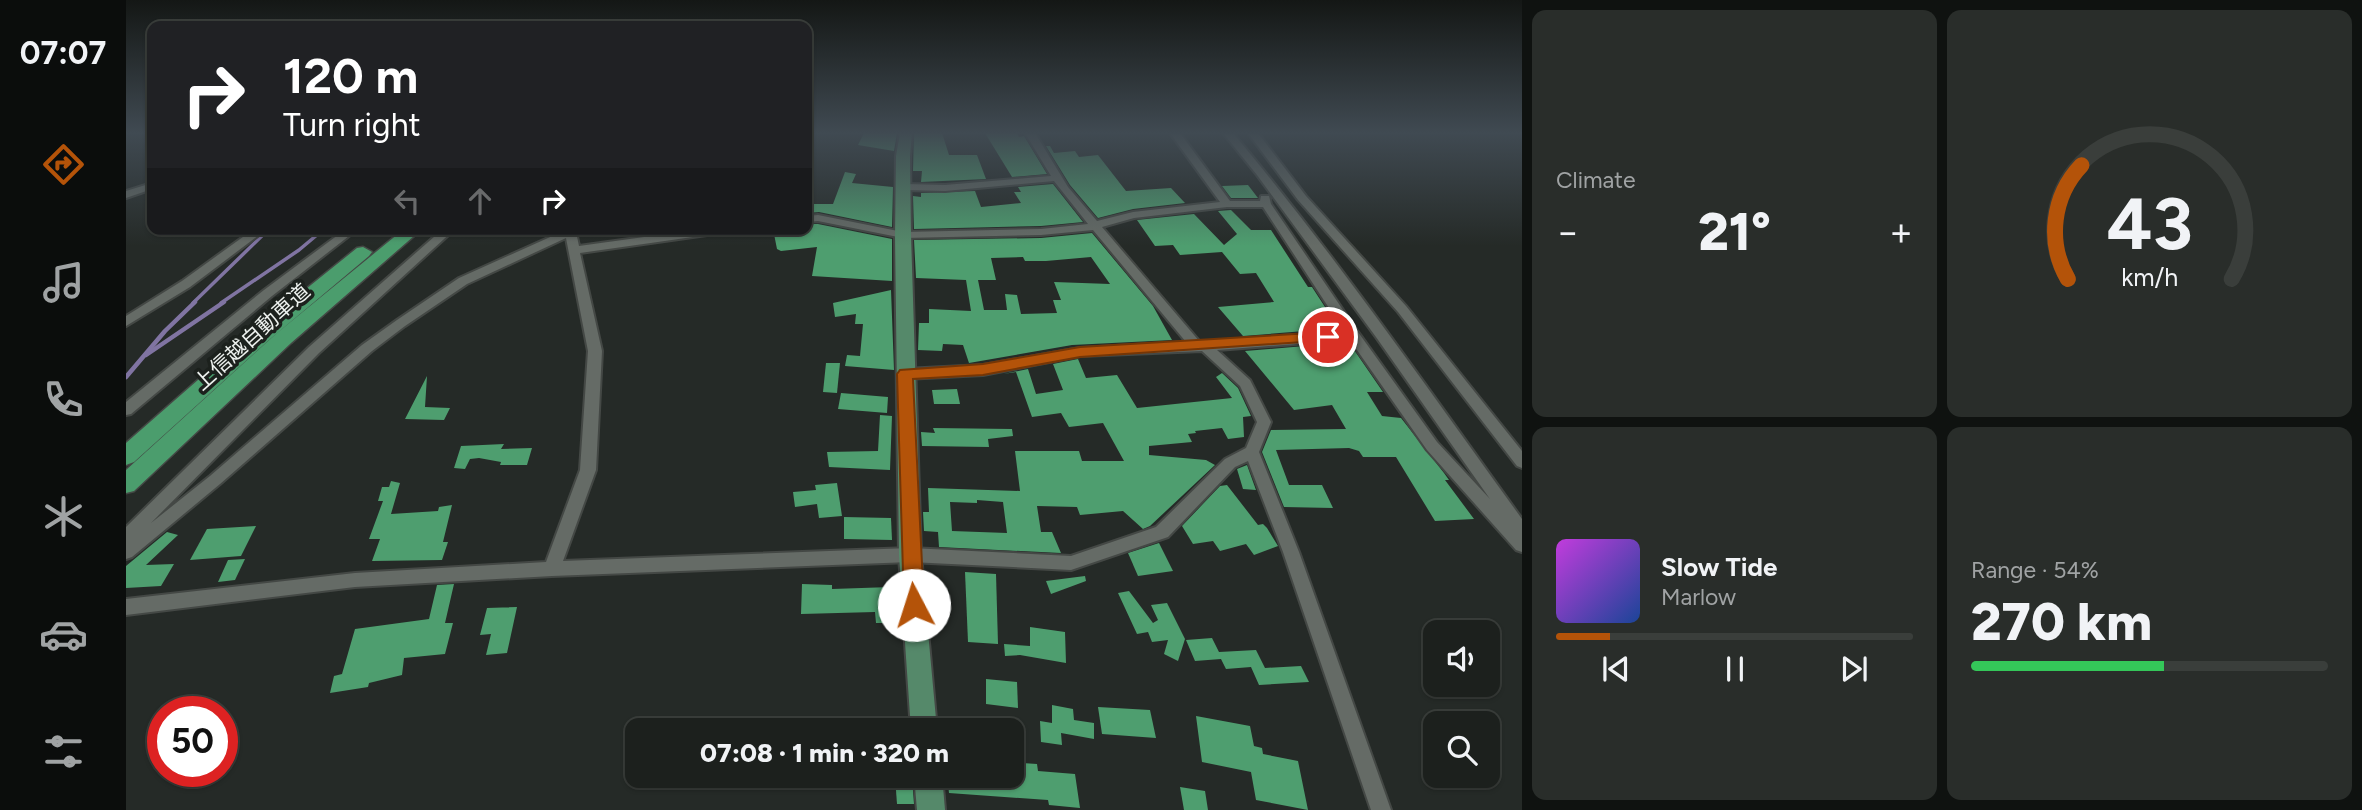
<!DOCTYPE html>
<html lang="en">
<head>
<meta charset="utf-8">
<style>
	:root { --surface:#1c201d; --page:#292d2a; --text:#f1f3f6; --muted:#a0a3a4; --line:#3a3e3b; --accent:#b45309 }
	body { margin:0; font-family:Figtree,"Noto Sans JP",sans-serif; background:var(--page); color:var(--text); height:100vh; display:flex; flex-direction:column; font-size:26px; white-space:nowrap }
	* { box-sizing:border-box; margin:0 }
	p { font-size:23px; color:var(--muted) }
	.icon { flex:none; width:38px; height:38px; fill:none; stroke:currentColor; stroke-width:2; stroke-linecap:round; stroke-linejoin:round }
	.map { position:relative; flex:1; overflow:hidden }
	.sheet { display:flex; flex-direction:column; gap:10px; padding:10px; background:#0f1210; width:840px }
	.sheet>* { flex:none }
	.top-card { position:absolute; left:21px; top:21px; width:665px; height:214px; border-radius:14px; box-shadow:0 2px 5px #0004,0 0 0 2px var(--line); background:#202124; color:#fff; overflow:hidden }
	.tools { position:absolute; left:1297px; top:620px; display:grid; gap:14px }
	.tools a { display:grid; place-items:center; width:77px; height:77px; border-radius:14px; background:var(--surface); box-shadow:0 2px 5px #0004,0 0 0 2px var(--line); font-size:35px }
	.speed { position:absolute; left:21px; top:696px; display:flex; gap:14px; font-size:35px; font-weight:700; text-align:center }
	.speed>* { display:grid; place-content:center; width:91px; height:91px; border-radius:50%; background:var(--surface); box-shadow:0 2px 5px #0004,0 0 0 2px var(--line); line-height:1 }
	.speed .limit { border:10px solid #d22; background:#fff; color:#111 }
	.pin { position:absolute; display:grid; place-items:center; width:60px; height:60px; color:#fff; margin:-30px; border:4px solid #fff; border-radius:50%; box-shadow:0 2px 7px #0007 }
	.me { position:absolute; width:77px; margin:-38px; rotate:355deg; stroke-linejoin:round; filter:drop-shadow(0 0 5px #0008) }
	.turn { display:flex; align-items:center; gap:24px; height:147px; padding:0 21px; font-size:32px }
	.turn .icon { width:91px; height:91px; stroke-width:2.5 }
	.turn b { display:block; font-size:49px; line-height:60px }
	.lanes { display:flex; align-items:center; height:66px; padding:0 21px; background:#0003; justify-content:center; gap:35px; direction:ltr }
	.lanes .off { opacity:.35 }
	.big { font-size:52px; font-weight:800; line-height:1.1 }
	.sheet .widget { flex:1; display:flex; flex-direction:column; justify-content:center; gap:10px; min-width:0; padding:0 24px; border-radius:14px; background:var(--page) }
	.sheet .dial { align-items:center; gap:0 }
	.dial svg { height:182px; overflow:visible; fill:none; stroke:var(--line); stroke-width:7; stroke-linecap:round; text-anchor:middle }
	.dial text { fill:var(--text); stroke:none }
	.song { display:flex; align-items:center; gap:21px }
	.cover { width:84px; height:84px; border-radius:10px; background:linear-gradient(135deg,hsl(290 70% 55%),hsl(220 70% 35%)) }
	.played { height:7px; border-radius:4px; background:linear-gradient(90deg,var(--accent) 15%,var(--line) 15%) }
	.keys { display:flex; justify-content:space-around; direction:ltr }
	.heat { display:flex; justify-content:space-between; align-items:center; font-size:38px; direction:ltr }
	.charge { height:10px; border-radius:5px; background:linear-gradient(90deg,#34c759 54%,var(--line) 0) }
	.sheet .tiles { flex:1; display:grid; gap:10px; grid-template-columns:repeat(2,1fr) }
	.trip { position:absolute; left:499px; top:718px; width:399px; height:70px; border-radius:14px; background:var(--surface); box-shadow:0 2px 5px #0004,0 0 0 2px var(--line); font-weight:800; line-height:70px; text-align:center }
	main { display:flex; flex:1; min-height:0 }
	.tabs { display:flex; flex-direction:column; width:126px; justify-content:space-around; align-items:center; background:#0b0d0c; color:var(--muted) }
	.tabs .icon { width:49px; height:49px }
	.tabs .current { color:var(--accent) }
	.tabs b { font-size:32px; color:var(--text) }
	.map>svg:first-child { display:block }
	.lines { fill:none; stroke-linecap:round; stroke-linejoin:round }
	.stream-far1 { stroke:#8074a2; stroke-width:3.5 }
	.stream { stroke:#8074a2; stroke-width:4.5 }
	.building { fill:#4e9e6f; fill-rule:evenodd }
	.minor-casing { stroke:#444845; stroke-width:4 }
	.major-casing { stroke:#444845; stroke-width:4 }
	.highway-casing { stroke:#444845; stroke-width:3 }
	.minor { fill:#656b66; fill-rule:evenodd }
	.major { fill:#55896a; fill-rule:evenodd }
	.highway { fill:#4b9d6d; fill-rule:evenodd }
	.route { fill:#b45309; stroke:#753606; stroke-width:2 }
	.labels { text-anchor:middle; stroke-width:7; stroke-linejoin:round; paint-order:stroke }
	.street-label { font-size:21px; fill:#edf1ee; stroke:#1c211d }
</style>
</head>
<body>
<main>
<nav class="tabs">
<b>07:07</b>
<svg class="icon current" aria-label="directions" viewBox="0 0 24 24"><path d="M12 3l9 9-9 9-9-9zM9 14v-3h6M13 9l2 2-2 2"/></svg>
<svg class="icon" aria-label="music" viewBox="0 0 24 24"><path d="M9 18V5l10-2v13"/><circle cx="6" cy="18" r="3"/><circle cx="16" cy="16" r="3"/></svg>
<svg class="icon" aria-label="phone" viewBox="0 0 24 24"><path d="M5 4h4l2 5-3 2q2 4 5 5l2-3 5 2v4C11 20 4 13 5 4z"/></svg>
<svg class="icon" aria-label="climate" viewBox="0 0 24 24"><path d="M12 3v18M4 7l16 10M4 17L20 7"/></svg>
<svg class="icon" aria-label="car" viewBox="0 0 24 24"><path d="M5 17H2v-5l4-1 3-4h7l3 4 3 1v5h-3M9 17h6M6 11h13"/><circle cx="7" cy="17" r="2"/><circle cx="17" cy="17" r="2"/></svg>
<svg class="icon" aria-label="filters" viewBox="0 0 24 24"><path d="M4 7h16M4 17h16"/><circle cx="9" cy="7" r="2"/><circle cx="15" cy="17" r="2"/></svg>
</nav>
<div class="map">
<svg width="1396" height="810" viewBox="0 0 1396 810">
	<rect width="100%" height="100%" fill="#252a27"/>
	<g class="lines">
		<g class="stream-far1">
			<polyline points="67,303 143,229"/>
			<polyline points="95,303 173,250 198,229"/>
		</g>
		<g class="stream">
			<polyline points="20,355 98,302"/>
			<polyline points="0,377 39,331 69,302"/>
		</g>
	</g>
	<g class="building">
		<polygon points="738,133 771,133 768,151 732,145"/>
		<polygon points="788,133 816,133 823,155 851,155 860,179 795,182 796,171 787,171"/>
		<polygon points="859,133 891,133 893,137 898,136 921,174 886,177"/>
		<polygon points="920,146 924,146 928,153 949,151 953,157 972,155 1000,191 1045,188 1059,203 1007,209 972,218 944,185"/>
		<polygon points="719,172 730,174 726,183 767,187 766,227 693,212 681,213 681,204 707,204"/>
		<polygon points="927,184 957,222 915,226 788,229 787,196 795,197 795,193 849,191 855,207 895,203 888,192 895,192 892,187"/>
		<polygon points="1122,185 1132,198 1105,198 1096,186"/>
		<polygon points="1105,210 1125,230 1145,230 1182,287 1186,287 1199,307 1200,310 1195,310 1199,316 1194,316 1204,329 1117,336 1092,307 1148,302 1130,273 1114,274 1096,252 1054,255 1047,245 1029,246 1011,220 1068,214 1098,245 1111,234 1092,211"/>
		<polygon points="681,224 692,224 766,239 766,281 686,276 691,247 655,251 651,249 647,229 681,229"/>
		<path d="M966,233L1027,306L1046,340L946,345L843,363L837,345L817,344L816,351L792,350L793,323H803V309L845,311L840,280L790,278L788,240L915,238ZM897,257L899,261H920L965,257L984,284L928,282L935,300H927L931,313L895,314L891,295L879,294L881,310H858L852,280H870L865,258Z"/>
		<polygon points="765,290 768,370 719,366 721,355 734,356 737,324 729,324 730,314 709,317 707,303"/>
		<polygon points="1214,343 1224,344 1257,392 1241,392 1256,416 1275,418 1318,473 1323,480 1319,480 1348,519 1309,521 1270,457 1237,457 1233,451 1223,448 1150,450 1163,485 1196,485 1207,508 1158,507 1136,452 1145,430 1220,429 1206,405 1168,410 1119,351"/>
		<path d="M952,359L960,378L991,375L1011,408L1106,398L1090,377L1096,373L1112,388L1125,416L1117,417L1118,437L1102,439L1096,428L1069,431L1070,433L1062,434L1066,442L1023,446V455L1080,460L1089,465L1024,526L1017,529L997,511L954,515L951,507L911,506L915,532H926L935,553L813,547L812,532L798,531L797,512H803L802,488L894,491L889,451H953L956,461H998L977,423L943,427L935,413L906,417L890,372L877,374L902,369L910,394L937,390L927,364ZM851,500L877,502L881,533L826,531L824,502L851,503Z"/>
		<polygon points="700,363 714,363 711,393 697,392"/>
		<polygon points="301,376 299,407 324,408 318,420 279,419"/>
		<polygon points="831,389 834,404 808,404 806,390"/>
		<polygon points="715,393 762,397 761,413 712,409"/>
		<polygon points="754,415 766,416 764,470 703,467 701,452 752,451"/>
		<polygon points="807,428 886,429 887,436 862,439 863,447 796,446 795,432 809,433"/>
		<polygon points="378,444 375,449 406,448 401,465 374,465 375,462 353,458 344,459 339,469 328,468 335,446"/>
		<polygon points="1121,465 1130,490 1117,489 1111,469"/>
		<polygon points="265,481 274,483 265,514 312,511 313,507 326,505 317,542 322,542 316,560 246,561 254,539 243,539 257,501 252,501 256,487 263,487"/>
		<polygon points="711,483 716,516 693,518 691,504 669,507 667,492 690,490 689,485"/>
		<polygon points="1101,485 1132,525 1137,524 1141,528 1152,546 1128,555 1120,544 1094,551 1087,541 1067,544 1056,526 1094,486"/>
		<polygon points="718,517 765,518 766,540 718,539"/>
		<polygon points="130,526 115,556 64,560 81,529"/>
		<polygon points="41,532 52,535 20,565 48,564 35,586 0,588 0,566"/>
		<polygon points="1033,543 1047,571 1012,576 1002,553"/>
		<polygon points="119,559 109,580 92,582 102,560"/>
		<polygon points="839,572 870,574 872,644 842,642"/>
		<polygon points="959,576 960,581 925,594 920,581"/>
		<polygon points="328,584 319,623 327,623 319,654 278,658 276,675 243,683 242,687 204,693 208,676 216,674 229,629 303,619 311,585"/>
		<polygon points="676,584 706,585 706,589 765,587 768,611 763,611 764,623 750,623 749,612 675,614"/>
		<polygon points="1003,591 1027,623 1032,620 1025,605 1041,603 1059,639 1052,661 1038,654 1042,640 1026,642 1022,632 1011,634 992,593"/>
		<polygon points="391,607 381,653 360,655 365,634 354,635 361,608"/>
		<polygon points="904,627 939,632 940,663 894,655 879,656 878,644 904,646"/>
		<polygon points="1086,638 1093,652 1130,650 1139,668 1175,666 1183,682 1133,685 1125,667 1100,669 1095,659 1069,661 1060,640"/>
		<polygon points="860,679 891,682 892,708 860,704"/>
		<polygon points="926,705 947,709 948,720 968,723 968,739 935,733 936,745 915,742 914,721 926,723"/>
		<polygon points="972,707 1024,710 1030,738 976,734"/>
		<polygon points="1070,716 1124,726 1128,746 1136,748 1137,754 1172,761 1182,810 1130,800 1125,772 1076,762"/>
		<polygon points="896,763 911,764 912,771 949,774 954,808 923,805 922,800 823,793 821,775 897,775"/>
		<polygon points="769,777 786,777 788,804 771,804"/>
		<polygon points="1054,787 1079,791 1082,810 1058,810"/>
	</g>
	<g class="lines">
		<defs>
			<g id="minor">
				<path d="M899,133H909L942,187L971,221L1007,212L1094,202L1044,133H1054L1104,201H1134L1135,196H1143L1145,204L1232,332L1311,442L1364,499L1250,337L1131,175L1097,133H1107C1210,256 1302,389 1396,519V552L1390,550L1301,450L1224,340L1091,350L1124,380L1145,422L1133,452L1173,552L1265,810H1245L1157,552L1122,461L1109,467L1042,537L945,570L784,562L426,576L229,587L0,615V599L229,573L420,562L454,470L462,351L440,238L341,284L279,326L246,351L94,484L6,557L0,559V527L183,347L317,229H329L193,353L25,523L84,476L236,345L271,320L333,278L442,229L450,232L453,246L576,229H607L602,232L454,253L476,351L470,470L437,561L784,548L945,556L1030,527L1099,459L1120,448L1131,422L1114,386L1076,351L954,356L857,375L779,379L772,374L779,369L857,365L954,348L1060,342L967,230L915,235L777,238L692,221L681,222V216L692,215L777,232L915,229L962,224L928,181L819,191L779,190L774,187L779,184L819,185L925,176ZM1101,207H1137L1218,331L1074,342L976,227L1008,218Z"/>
				<polygon points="1122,133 1132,133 1180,196 1280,306 1396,451 1396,468 1391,466 1272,312 1172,200"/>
				<polygon points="26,183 26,189 0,198 0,191"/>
				<polygon points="128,229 141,229 64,287 0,326 0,316 56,281"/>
				<polygon points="220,229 232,229 146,296 5,414 0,415 0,402 138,290"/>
			</g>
			<g id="major">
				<polygon points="774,133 786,133 784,156 785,235 795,555 811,730 785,730 773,555 769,235 770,156"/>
				<polygon points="788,775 816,775 819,810 791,810"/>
			</g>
			<g id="highway">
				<polygon points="278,229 296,229 165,343 8,491 0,493 0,470 151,333"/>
				<polygon points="237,247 246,252 243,256 143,340 8,462 0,465 0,443 129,330 231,248"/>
			</g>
		</defs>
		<use href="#minor" class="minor-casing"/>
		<use href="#major" class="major-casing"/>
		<use href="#highway" class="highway-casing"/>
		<use href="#minor" class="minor"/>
		<use href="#major" class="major"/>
		<use href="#highway" class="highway"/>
	</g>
	<linearGradient id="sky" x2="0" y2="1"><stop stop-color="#141715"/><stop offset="0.54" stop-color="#404a52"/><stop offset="1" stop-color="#404a52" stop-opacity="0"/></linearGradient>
	<rect width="1396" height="246" fill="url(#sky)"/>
	<polygon class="route" points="1202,332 1210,337 1207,340 954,357 857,375 787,379 798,605 795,611 788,614 781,611 778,605 771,374 774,370 857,364 954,347"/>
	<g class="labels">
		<g class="street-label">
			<text transform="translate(126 337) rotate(-42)" y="7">上信越自動車道</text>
		</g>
	</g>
</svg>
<div class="tools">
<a><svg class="icon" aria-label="sound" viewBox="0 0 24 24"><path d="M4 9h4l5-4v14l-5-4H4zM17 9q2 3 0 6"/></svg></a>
<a><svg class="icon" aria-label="search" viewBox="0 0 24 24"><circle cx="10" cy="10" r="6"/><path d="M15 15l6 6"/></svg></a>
</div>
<div class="speed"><div class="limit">50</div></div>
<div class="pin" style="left:1202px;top:337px;background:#d93025"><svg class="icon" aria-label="arrive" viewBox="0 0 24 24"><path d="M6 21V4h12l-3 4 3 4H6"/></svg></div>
<svg class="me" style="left:788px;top:605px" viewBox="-20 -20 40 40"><circle r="19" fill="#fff"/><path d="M0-13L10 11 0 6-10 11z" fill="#b45309"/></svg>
<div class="trip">07:08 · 1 min · 320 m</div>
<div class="top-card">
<div class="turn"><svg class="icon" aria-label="right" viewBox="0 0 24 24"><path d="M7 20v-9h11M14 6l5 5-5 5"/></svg><div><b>120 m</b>Turn right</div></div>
<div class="lanes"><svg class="icon off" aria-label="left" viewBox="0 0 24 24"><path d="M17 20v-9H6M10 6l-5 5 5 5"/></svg><svg class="icon off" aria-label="ahead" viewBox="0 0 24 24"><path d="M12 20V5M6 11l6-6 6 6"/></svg><svg class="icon" aria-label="right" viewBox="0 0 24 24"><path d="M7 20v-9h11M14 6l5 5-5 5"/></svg></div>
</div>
</div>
<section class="sheet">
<div class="tiles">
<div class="widget"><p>Climate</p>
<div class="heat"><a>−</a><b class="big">21°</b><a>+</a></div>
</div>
<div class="widget dial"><svg viewBox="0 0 100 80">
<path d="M14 69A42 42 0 1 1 86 69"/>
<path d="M14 69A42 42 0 0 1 20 19" stroke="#b45309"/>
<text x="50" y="56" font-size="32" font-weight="700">43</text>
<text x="50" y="72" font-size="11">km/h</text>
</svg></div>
<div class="widget">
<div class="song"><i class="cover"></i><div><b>Slow Tide</b><p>Marlow</p></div></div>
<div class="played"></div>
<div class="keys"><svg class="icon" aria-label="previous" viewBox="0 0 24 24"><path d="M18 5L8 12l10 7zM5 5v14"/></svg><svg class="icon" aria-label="pause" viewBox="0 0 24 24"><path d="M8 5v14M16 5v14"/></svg><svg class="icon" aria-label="next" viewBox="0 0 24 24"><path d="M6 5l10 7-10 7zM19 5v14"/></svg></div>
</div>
<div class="widget"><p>Range · 54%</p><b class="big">270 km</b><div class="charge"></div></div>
</div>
</section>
</main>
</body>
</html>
